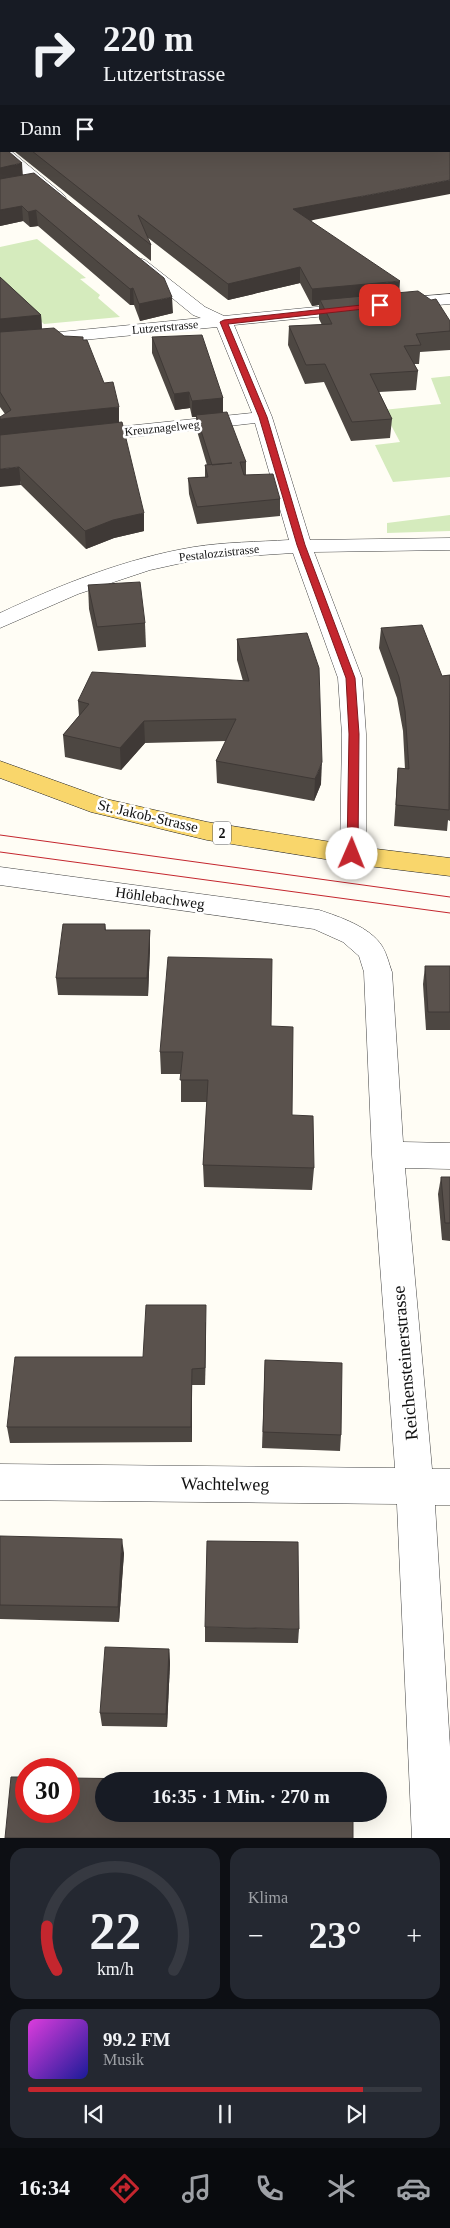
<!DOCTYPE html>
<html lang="de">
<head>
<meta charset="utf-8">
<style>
	:root { --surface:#171b24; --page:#242831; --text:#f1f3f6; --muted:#9ea1a6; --line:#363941; --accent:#c4262e }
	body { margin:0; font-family:Georgia,serif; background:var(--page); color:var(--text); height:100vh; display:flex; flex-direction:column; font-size:19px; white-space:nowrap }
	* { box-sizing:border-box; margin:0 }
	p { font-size:16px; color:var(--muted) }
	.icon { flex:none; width:28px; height:28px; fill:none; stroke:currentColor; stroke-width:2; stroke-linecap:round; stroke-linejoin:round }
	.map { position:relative; height:1838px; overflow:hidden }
	.panel { display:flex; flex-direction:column; gap:10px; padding:10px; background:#0d0f14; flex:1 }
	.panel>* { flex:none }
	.banner { position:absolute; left:0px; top:0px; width:450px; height:152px; box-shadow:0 5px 20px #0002; background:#171b24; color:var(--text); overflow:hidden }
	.speed { position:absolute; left:15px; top:1758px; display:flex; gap:10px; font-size:25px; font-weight:700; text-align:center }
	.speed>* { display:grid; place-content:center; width:65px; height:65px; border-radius:50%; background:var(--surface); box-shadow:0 5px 20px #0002; line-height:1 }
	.speed .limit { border:8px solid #d22; background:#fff; color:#111 }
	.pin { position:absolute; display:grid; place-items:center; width:42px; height:42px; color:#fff; margin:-21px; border-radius:10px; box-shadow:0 2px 8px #0006 }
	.me { position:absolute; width:55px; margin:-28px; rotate:1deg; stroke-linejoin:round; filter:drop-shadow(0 0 4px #0008) }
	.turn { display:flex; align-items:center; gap:18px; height:105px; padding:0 20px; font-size:22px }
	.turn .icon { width:65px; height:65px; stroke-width:2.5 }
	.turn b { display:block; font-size:35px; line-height:42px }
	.then { display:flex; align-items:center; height:48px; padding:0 20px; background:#0003; gap:10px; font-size:19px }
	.big { font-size:38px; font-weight:700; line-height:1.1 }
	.panel .tile { flex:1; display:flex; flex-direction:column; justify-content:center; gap:8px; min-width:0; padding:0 18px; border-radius:15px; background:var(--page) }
	.panel .dial { align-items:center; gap:0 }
	.dial svg { height:130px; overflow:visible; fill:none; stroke:var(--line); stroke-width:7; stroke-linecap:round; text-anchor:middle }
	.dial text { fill:var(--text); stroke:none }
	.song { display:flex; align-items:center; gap:15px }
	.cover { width:60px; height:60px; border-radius:8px; background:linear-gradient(135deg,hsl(300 70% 55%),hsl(240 70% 35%)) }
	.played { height:5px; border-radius:2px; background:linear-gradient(90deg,var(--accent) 85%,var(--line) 85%) }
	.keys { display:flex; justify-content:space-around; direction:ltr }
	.heat { display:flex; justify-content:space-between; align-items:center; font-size:28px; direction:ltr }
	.panel .tiles { flex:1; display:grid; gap:10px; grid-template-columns:1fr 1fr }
	.tile:last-child { grid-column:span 2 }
	.trip { position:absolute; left:95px; top:1772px; width:292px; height:50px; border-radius:25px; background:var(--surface); box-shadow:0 5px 20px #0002; font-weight:700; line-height:50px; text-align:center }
	.tab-bar { display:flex; height:80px; justify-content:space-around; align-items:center; background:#090b0e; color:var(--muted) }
	.tab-bar .icon { width:35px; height:35px }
	.tab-bar .selected { color:var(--accent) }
	.tab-bar b { font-size:22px; color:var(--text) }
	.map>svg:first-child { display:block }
	.green { fill:#d5ebbd }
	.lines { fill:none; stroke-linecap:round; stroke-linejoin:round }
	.minor-casing { stroke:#444; stroke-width:1 }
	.secondary-casing { stroke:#333; stroke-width:1 }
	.primary-casing { stroke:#222; stroke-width:1 }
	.minor { fill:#fff; fill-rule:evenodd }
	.secondary { fill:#fff6b0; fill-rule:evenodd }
	.primary { fill:#f9d66b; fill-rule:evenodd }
	.tram { stroke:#c4262e; stroke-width:1 }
	.wall { fill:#4d4742 }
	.shaded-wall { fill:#3f3936 }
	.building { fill:#5a524d; stroke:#3f3936 }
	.route { fill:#c4262e; stroke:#7f191e }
	.labels { text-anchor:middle; stroke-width:5; stroke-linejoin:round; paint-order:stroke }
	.far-street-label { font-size:12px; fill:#111; stroke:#fff }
	.shield { fill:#fff; stroke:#585858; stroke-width:1 }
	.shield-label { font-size:14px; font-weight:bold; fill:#111 }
	.street-label { font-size:15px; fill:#111; stroke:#fff }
	.near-street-label { font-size:18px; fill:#111; stroke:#fff }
</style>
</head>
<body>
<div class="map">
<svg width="450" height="1838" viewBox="0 0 450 1838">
	<rect width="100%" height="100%" fill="#fffdf5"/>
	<g class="green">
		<polygon points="37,239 86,278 80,279 100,295 98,298 120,317 44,324 0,282 0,247"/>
		<polygon points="450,376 450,477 393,482 375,445 400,442 383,410 441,404 431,378"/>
		<polygon points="450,515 450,531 387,533 387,523"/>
	</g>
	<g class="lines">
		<defs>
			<g id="minor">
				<polygon points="0,147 1,151 11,151 64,195 66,198 64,201 54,201 0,157"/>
				<path d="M139,258L145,260L205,307L224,316L357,303L363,304L365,308L363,312L357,313L234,325L272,417L310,540L450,538V550L314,552L362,678L366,734V854L362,860L353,863L344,860L340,854L342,734L338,678L293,553L200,559L150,570L78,594L0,628V613C62,584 127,558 194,547C225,542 258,542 289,540L255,423L88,442L81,440L78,436L81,432L88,430L252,413L217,327L0,348V338L201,318L193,315L133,266L131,263L133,260Z"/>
				<polygon points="450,294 450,304 400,308 394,307 392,303 394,299 400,298"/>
				<path d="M0,867L319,910C340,917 370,927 382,946C387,954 389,964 392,972L403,1142L450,1143V1169L405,1168L432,1469H450V1505H435L450,1747V1838H412L397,1504L0,1500V1464L395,1468L372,1155L364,972L359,956L343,942L314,929L0,885Z"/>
			</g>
			<polygon id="secondary" points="99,0 112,0 113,1 100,1"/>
			<polygon id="primary" points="0,761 106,799 207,822 368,848 450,858 450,876 368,866 207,840 91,812 0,778"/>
		</defs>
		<use href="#minor" class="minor-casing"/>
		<use href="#secondary" class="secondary-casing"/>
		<use href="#primary" class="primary-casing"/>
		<use href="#minor" class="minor"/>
		<use href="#secondary" class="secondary"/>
		<use href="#primary" class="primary"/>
		<g class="tram">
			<polyline points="0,835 450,897"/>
			<polyline points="0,852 450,913"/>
		</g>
	</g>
	<g class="wall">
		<polygon points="195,0 450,0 450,147 449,148 449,1 196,1"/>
		<polygon points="0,27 1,27 1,151 23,175 173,313 140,321 134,305 130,305 38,226 30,227 23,221 0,226"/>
		<polygon points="14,151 449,151 311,221 399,293 450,321 450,350 420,352 419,364 414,364 418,371 416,390 379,392 392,419 390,438 351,441 324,382 305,384 288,345 289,326 322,325 319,319 319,305 312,306 300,283 228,300 147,237 151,245 151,261"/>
		<polygon points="0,277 41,315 42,329 64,336 83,340 119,422 144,531 114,538 86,549 21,485 5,414 0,407"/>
		<polygon points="152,337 223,398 223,412 246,462 246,475 280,499 280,516 197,524 189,494 188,478 205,477 205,465 207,465 197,431 196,417 192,417 190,408 175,410 152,353"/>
		<polygon points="88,585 145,623 146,647 98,651 89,609"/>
		<polygon points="381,628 442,676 450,675 450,821 448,820 447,831 394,826 398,768 405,769 403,731 397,698 379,648"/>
		<polygon points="237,639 321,784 314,801 217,783 216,761 226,741 145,743 121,770 65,757 63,735 79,716 78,701 243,681 237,660"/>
		<polygon points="105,924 106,930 150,930 150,948 148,996 58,995 56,978"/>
		<polygon points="425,966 450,966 450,1030 426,1030 423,984"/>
		<polygon points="271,1026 292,1115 314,1168 312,1190 204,1187 203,1165 207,1102 181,1102 181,1074 161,1074 160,1052"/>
		<polygon points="441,1177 450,1177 450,1241 442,1240 438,1194"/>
		<polygon points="206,1322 205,1385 192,1385 192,1442 10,1443 7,1427 143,1357"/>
		<polygon points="265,1360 341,1435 340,1451 262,1448"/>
		<polygon points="0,1536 124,1553 119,1622 0,1619"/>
		<polygon points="205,1627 299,1629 298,1643 205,1642"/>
		<polygon points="169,1649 170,1663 167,1727 102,1726 100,1713"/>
	</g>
	<g class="shaded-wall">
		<polygon points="450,133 450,147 449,148 449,134"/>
		<polygon points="22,163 23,178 0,183 0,168"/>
		<polygon points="450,180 450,194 292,224 293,209"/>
		<polygon points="22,206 23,221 0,226 0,210"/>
		<polygon points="36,210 38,226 30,227 28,212"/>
		<polygon points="300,267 300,283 228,300 228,284"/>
		<polygon points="400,281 399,297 320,300 319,305 312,306 312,289"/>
		<polygon points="133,288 134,305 130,305 130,289"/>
		<polygon points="172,297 173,313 140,321 139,304"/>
		<polygon points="41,315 42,332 0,336 0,319"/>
		<polygon points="189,392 190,408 175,410 174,394"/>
		<polygon points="223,398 223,414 192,417 192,401"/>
		<polygon points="119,407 119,425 0,437 0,419"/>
		<polygon points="19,467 21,485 0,487 0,469"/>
		<polygon points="144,513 144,531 114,538 86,549 85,531 113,520"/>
		<polygon points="144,721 145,743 121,770 120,748"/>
		<polygon points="322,762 321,784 314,801 315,779"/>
		<polygon points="150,930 150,948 148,996 147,978"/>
		<polygon points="206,1305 206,1322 205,1385 205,1368"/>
		<polygon points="192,1369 192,1442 191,1427"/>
		<polygon points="122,1539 124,1553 119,1622 118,1607"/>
		<polygon points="169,1649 170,1663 167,1727 166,1714"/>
	</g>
	<g class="building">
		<polygon points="207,0 450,0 450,133 449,134 449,1 208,1"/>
		<polygon points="0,27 1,27 1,134 0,133"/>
		<polygon points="0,145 1,146 1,151 8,151 22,163 0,168"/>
		<polygon points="449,150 450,151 450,180 293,209 400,281 312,289 300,267 228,284 138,215 151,245 32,151 449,151"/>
		<polygon points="34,173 164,278 172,297 139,304 133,288 130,289 36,210 28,212 22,206 0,210 0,179"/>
		<polygon points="0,277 41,315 0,319"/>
		<polygon points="418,291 431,300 436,299 450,321 450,331 416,334 421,345 404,346 418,371 370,374 392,419 352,422 325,364 306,365 289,326 332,324 320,300"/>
		<polygon points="54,328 64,336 83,337 83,340 87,340 104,383 113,382 119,407 0,419 0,417 11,410 0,392 0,332"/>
		<polygon points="202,335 223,398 192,401 189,392 174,394 152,337"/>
		<polygon points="227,412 246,462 240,462 244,475 273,474 280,499 197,507 188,478 208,477 205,465 232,463 212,465 196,415"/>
		<polygon points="122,422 144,513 113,520 85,531 19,467 0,469 0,435"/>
		<polygon points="140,582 145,623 97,627 88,585"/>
		<polygon points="422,625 442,676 450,675 449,810 396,805 398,768 409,769 405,711 399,677 381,628"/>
		<polygon points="307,633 319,668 322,762 315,779 216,761 236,719 144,721 120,748 63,735 89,704 78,701 92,672 249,681 237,639"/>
		<polygon points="63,924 105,924 105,930 150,930 147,978 56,978"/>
		<polygon points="168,957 272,959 271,1026 293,1027 292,1115 313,1116 314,1168 203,1165 208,1080 180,1080 183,1052 160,1052"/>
		<polygon points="425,966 450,966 450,1012 428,1012"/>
		<polygon points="441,1177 450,1177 450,1223 445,1223"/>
		<polygon points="146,1305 206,1305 205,1368 192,1369 191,1427 7,1427 15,1357 143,1357"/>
		<polygon points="265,1360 342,1363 341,1435 263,1432"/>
		<polygon points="0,1536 122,1539 118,1607 0,1605"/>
		<polygon points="207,1541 298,1542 299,1629 205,1627"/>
		<polygon points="105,1647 169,1649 166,1714 100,1713"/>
		<polygon points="11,1777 26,1777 26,1811 69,1811 69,1778 220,1780 220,1781 104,1781 104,1814 353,1814 353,1838 5,1838"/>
	</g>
	<polygon class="route" points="380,303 383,305 382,307 228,324 267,417 305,545 355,678 359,734 358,854 352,858 347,854 349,734 346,678 297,545 259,417 220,322 224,320"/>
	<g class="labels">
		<g class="far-street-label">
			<text transform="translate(165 327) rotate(-5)" y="4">Lutzertstrasse</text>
			<text transform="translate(162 428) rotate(-6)" y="4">Kreuznagelweg</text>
			<text transform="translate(219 553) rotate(-6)" y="4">Pestalozzistrasse</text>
		</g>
		<rect class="shield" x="213" y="821.5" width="18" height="23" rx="4"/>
		<g class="shield-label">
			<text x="222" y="838">2</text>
		</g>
		<g class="street-label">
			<text transform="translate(148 816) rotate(13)" y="5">St. Jakob-Strasse</text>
			<text transform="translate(160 898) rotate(8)" y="5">Höhlebachweg</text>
		</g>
		<g class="near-street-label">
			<text transform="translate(405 1363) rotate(-95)" y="6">Reichensteinerstrasse</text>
			<text transform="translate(225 1484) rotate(1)" y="6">Wachtelweg</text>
		</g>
	</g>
</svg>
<div class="speed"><div class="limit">30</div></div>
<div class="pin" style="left:380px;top:305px;background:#d93025"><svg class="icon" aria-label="arrive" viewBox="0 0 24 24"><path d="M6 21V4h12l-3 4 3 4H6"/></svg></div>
<svg class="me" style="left:352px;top:854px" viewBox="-20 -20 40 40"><circle r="19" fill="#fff"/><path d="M0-13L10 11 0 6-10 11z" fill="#c4262e"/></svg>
<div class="trip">16:35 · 1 Min. · 270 m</div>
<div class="banner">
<div class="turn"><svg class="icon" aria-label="right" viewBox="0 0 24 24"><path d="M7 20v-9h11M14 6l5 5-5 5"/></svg><div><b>220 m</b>Lutzertstrasse</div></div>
<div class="then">Dann<svg class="icon" aria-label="arrive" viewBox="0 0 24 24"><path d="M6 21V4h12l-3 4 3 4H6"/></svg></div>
</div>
</div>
<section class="panel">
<div class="tiles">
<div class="tile dial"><svg viewBox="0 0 100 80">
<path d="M14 69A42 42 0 1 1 86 69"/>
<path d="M14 69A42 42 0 0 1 8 42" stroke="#c4262e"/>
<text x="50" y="56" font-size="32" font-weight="700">22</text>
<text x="50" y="72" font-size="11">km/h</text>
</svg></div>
<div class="tile"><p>Klima</p>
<div class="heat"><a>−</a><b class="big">23°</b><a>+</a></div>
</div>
<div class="tile">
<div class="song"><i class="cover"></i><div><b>99.2 FM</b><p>Musik</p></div></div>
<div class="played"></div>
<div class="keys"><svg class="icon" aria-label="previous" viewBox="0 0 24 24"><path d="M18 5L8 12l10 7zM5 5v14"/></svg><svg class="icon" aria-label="pause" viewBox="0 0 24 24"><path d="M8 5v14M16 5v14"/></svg><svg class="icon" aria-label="next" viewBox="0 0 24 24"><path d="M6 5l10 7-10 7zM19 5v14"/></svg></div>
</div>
</div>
</section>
<nav class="tab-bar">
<b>16:34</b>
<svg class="icon selected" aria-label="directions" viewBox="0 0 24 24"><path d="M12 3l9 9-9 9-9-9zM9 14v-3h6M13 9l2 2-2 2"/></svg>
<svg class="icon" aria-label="music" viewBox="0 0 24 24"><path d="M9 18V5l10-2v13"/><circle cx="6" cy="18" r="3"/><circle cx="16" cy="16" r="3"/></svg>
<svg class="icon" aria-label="phone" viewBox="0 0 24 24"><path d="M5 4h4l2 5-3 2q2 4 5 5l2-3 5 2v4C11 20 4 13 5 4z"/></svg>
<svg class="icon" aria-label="climate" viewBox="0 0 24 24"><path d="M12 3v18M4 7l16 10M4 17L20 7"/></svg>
<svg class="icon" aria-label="car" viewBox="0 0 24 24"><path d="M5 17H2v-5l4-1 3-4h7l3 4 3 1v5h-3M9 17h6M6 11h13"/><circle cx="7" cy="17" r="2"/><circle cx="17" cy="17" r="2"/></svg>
</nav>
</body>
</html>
